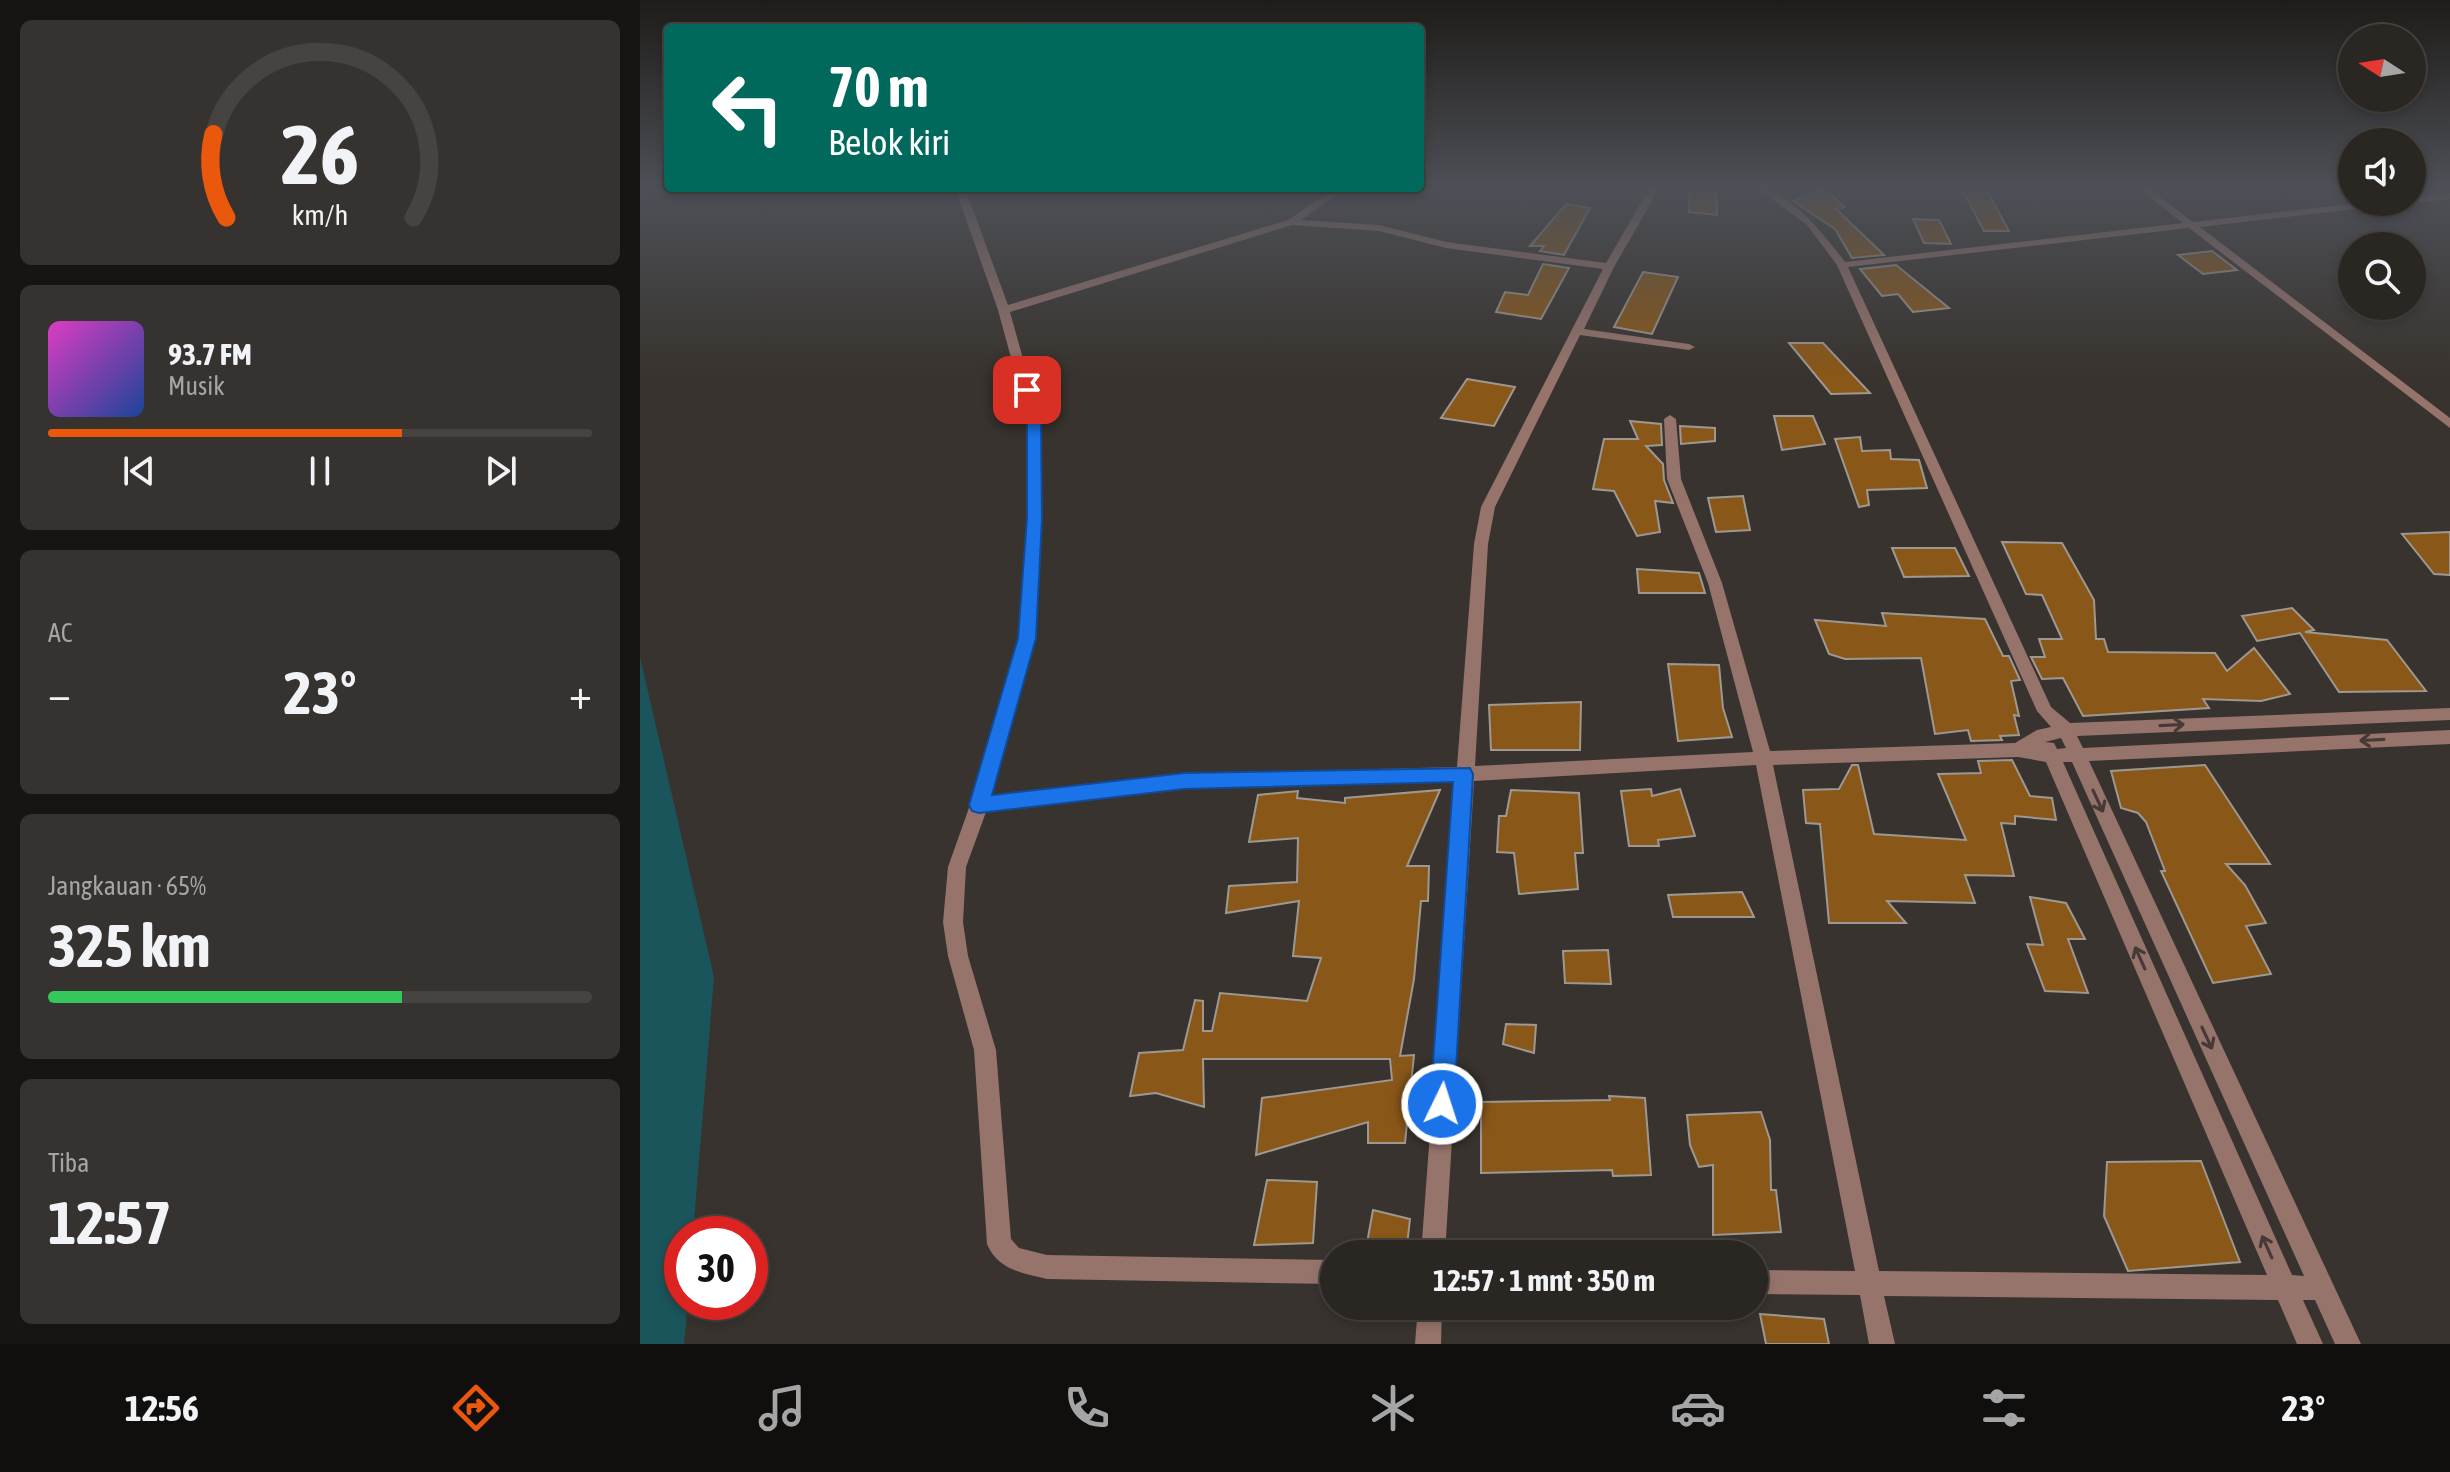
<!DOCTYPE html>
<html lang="id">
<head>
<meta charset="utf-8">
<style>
	:root { --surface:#2a2622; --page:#36322f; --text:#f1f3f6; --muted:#a5a5a5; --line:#464340; --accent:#ea580c }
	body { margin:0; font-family:"Asap Condensed",sans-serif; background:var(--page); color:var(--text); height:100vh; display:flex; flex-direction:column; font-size:30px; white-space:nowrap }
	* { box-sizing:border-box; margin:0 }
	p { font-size:26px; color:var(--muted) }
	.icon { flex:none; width:44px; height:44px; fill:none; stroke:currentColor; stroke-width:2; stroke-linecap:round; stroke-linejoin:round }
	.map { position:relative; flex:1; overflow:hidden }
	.drawer { display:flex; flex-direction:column; gap:20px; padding:20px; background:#171513; width:640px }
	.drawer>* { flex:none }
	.hud { position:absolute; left:24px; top:24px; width:760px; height:168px; border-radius:8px; box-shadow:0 4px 12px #0003,0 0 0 2px var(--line); background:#00695c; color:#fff; overflow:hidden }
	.needle { width:52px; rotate:282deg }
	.fabs { position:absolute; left:1698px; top:24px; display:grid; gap:16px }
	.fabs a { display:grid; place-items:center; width:88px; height:88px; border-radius:50%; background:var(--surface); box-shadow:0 4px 12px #0003,0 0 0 2px var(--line); font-size:40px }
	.speed { position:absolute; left:24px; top:1216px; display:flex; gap:16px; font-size:40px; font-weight:700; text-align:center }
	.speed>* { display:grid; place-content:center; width:104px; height:104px; border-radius:50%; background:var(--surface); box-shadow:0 4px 12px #0003,0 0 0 2px var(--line); line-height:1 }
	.speed .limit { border:12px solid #d22; background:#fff; color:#111 }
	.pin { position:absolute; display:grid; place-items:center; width:68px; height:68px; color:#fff; margin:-34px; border-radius:16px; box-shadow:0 4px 12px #0006 }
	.me { position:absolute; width:88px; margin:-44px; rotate:4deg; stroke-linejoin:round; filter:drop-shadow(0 0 6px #0008) }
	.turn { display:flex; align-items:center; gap:28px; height:168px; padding:0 32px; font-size:36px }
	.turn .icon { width:104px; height:104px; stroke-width:2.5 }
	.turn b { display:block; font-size:56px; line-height:68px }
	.big { font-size:60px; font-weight:700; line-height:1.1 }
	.drawer .card { flex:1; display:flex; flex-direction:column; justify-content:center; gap:12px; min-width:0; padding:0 28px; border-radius:12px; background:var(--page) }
	.drawer .dial { align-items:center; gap:0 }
	.dial svg { height:208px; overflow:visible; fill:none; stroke:var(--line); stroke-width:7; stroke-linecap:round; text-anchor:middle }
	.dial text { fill:var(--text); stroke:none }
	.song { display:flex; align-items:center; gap:24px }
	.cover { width:96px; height:96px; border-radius:12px; background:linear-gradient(135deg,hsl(310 70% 55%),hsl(220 70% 35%)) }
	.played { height:8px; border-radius:4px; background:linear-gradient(90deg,var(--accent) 65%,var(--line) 65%) }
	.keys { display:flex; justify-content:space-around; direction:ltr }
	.heat { display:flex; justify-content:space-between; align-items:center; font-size:44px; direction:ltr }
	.charge { height:12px; border-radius:6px; background:linear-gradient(90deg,#34c759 65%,var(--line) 0) }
	.trip { position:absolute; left:680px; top:1240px; width:448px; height:80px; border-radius:40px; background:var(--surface); box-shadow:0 4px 12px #0003,0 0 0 2px var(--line); font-weight:700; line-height:80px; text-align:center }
	.dock { display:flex; height:128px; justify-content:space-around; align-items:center; background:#110f0e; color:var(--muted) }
	.dock .icon { width:56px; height:56px }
	.dock .on { color:var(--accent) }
	.dock b { font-size:36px; color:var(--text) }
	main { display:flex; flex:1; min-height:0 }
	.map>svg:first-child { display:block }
	.water { fill:#1a555c }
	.building { fill:#895718; stroke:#9e9892; stroke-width:2 }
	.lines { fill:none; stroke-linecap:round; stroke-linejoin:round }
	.minor { fill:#96746c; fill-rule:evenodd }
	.oneway { stroke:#473a36 }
	.route { fill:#1a73e8; stroke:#114b97; stroke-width:2 }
</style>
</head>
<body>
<main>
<section class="drawer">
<div class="card dial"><svg viewBox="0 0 100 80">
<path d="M14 69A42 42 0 1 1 86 69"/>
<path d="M14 69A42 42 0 0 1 9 37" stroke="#ea580c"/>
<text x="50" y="56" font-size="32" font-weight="700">26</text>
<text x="50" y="72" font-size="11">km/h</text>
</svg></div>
<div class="card">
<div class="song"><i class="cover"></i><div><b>93.7 FM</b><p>Musik</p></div></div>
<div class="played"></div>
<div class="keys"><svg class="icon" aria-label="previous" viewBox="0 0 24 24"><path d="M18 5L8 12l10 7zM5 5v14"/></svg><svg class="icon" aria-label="pause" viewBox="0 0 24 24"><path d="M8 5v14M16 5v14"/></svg><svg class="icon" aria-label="next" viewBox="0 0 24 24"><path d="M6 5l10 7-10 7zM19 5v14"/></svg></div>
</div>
<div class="card"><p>AC</p>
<div class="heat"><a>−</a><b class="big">23°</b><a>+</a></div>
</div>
<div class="card"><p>Jangkauan · 65%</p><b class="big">325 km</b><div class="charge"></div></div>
<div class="card"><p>Tiba</p><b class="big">12:57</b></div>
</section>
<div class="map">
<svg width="1810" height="1344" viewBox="0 0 1810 1344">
	<rect width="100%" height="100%" fill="#38332e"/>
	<polygon class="water" points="0,657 74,977 53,1234 42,1234 42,1302 48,1302 44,1344 0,1344"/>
	<g class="building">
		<polygon points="1050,187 1076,187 1077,215 1049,212"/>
		<polygon points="1321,187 1345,187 1369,231 1344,231"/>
		<polygon points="1184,189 1205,207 1196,209 1244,255 1212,258 1195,229 1153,201"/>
		<polygon points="926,204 950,208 924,255 900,251 904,246 890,246"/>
		<polygon points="1273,219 1299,220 1311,244 1284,243"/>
		<polygon points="1572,251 1597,270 1563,274 1538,255"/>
		<polygon points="903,264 929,268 901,319 856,312 865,292 888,295"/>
		<polygon points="1256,265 1309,308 1273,312 1258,294 1242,296 1220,269"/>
		<polygon points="1003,272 1038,277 1012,334 974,327"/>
		<polygon points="1149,343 1183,343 1230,393 1191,394"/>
		<polygon points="827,379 875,387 854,426 801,418"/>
		<polygon points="1134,416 1173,416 1185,444 1142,450"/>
		<polygon points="990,421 1021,424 1022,445 1006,446 1023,464 1024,480 1033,503 1015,501 1020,532 997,536 974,491 953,489 964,439 998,439"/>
		<polygon points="1040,426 1075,428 1075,441 1041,444"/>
		<polygon points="1220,437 1222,451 1250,450 1251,459 1279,460 1287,488 1227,490 1229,505 1219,507 1195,439"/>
		<polygon points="1103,496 1110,530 1076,532 1068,498"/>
		<polygon points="1810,532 1810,575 1794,574 1762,534"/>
		<polygon points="1362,542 1422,543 1454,600 1456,639 1464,639 1468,652 1575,653 1587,671 1614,648 1650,694 1621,701 1563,699 1569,708 1443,716 1423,678 1402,679 1391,657 1405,657 1399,639 1422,639 1402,595 1386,594"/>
		<polygon points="1252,548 1315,548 1329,576 1264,577"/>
		<polygon points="997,569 1059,573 1065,593 999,593"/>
		<polygon points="1652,608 1674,630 1665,632 1747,640 1786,691 1699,692 1660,633 1617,641 1602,616"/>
		<polygon points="1242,613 1345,619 1363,656 1369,656 1380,680 1371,681 1379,716 1374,715 1379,735 1360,736 1362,740 1331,741 1328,730 1295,734 1281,658 1205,659 1189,654 1175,620 1246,626"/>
		<polygon points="1028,664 1079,665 1083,708 1092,737 1038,741"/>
		<polygon points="941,702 940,750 851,750 849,705"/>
		<polygon points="1372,760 1390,796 1412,798 1416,820 1375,816 1375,824 1361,823 1374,876 1325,875 1335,903 1247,901 1266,923 1189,923 1180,824 1166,823 1163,790 1199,789 1212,765 1218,765 1234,834 1326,840 1298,774 1341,773 1338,761"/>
		<polygon points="1565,765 1630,864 1586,864 1605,885 1626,923 1606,926 1631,974 1573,983 1521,871 1525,871 1506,822 1498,813 1481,808 1471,771"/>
		<polygon points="1011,789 1012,796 1040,789 1055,836 1018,840 1019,846 989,846 981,791"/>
		<polygon points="800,790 767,866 789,866 788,901 781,901 774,979 760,1056 774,1055 765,1143 728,1143 728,1122 616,1155 622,1098 752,1080 750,1059 563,1059 564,1107 516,1093 490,1096 499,1053 543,1050 555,1000 563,1001 563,1031 572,1031 580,993 667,1001 681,958 653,956 659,901 586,913 589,886 657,882 658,838 609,842 618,795 658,791 657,798 705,803 705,798"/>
		<polygon points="871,790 939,793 943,853 935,853 938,889 879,894 874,853 857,852 859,816 866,816"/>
		<polygon points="1102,892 1114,917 1033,917 1028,895"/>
		<polygon points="1390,897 1426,903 1445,939 1428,939 1448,993 1405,991 1387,944 1403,945"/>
		<polygon points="968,950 971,984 925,983 923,951"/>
		<polygon points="866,1024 896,1025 894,1053 863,1044"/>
		<polygon points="969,1096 1005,1098 1011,1175 973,1176 972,1170 841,1173 841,1102 970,1100"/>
		<polygon points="1121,1112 1130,1140 1131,1190 1136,1190 1141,1232 1073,1235 1073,1165 1059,1167 1050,1145 1047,1115"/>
		<polygon points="1561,1161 1600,1262 1488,1271 1464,1216 1467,1162"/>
		<polygon points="627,1180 677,1182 673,1243 614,1245"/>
		<polygon points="733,1210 770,1219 766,1254 725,1254"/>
		<polygon points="1120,1314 1184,1319 1189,1344 1126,1344"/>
	</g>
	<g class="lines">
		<g class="minor">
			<polygon points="826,187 847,187 848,188 843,191"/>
			<path d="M1010,187H1020L974,267L944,329L1049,344L1055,347L1049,350L940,335L855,507L848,544L835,766L1113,752L1068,583L1027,479L1024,419L1030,415L1036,419L1041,479L1082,583L1130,751L1375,743L1397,730L1411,727L1397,711L1197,265L1167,225L1116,187C1147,187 1187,238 1205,262L1543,223L1496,187H1507L1553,222L1725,202H1755L1750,205L1560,227L1810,418V428L1549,228L1208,267L1411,707L1430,723L1810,708V720L1437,736L1443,748L1810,730V744L1449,761L1721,1344H1695L1675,1300H1663L1683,1344H1657L1638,1300L1244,1296L1255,1344H1229L1220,1295L1114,1294V1270L1215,1271L1116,765L834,781L805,1254H781L816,781L544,788L346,812L326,867L323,922L328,956L356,1050L371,1239L379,1248L407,1255L694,1260V1284L407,1279C382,1273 358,1270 347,1244L334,1050L308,956L303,922L308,867L330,805L379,638L388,518V420L358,310L315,188H325L368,305L648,220L695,188H706L661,220L739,225L806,242L966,263ZM652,225L739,231L806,248L963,269L841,507L834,544L817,767L544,774L350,796L395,638L402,518L400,420L370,312ZM1421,738L1426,748L1417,749L1414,743L1405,742ZM1378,757L1406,762L1627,1275L1239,1271L1133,765ZM1423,762H1432L1664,1276L1652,1275Z"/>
			<polygon points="1810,193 1810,199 1772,203 1769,202 1772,202 1772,197"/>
			<polygon points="778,1306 802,1306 801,1344 775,1344"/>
		</g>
	</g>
	<defs><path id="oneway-shaft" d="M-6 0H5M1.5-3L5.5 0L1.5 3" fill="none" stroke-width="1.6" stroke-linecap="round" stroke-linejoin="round" transform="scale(2)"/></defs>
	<g class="oneway">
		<use href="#oneway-shaft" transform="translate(1532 725) rotate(-3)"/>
		<use href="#oneway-shaft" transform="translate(1732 740) rotate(177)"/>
		<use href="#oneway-shaft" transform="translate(1458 801) rotate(65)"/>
		<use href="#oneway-shaft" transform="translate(1500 958) rotate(-114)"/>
		<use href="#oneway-shaft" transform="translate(1567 1038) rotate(65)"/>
		<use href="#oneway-shaft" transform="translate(1627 1247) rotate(-114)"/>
	</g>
	<linearGradient id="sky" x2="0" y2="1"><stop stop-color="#1f1c19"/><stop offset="0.5" stop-color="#4d5057"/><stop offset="1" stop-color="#4d5057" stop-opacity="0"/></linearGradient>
	<rect width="1810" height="375" fill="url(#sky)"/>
	<polygon class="route" points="387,386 394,390 401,420 402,518 396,638 352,795 544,773 830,768 833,774 814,1104 811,1113 802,1116 793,1113 790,1104 813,782 544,789 339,813 332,811 329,805 378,638 387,518 387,420 381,390"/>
</svg>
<div class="fabs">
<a><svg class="needle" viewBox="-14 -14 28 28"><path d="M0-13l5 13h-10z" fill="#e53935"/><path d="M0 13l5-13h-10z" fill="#a5a5a5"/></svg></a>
<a><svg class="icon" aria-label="sound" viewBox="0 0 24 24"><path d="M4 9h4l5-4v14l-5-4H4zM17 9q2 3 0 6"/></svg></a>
<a><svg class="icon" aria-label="search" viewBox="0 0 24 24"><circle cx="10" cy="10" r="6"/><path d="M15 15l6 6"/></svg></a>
</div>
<div class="speed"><div class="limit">30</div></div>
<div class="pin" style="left:387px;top:390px;background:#d93025"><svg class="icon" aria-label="arrive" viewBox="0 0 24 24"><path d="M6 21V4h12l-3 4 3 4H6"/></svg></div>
<svg class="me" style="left:802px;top:1104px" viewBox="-20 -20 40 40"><circle r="17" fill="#1a73e8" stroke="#fff" stroke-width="3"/><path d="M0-11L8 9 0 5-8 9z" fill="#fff"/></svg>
<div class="trip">12:57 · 1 mnt · 350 m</div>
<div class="hud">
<div class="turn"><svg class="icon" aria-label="left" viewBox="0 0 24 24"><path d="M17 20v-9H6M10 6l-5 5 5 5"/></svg><div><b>70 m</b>Belok kiri</div></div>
</div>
</div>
</main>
<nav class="dock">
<b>12:56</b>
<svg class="icon on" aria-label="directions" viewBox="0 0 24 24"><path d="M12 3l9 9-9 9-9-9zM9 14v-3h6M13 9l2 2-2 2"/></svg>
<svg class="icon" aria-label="music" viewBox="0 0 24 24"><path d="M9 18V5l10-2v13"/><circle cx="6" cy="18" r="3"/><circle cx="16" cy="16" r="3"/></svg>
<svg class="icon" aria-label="phone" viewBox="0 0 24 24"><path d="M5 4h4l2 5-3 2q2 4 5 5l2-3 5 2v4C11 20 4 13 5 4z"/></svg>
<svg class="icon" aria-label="climate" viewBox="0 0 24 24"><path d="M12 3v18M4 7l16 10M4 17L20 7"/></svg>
<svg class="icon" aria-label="car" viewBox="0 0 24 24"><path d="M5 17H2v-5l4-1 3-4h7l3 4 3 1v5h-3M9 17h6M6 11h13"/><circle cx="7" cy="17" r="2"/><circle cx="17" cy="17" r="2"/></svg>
<svg class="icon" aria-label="filters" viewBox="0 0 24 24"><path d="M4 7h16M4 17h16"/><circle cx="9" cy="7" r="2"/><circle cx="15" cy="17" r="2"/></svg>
<b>23°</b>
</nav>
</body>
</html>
